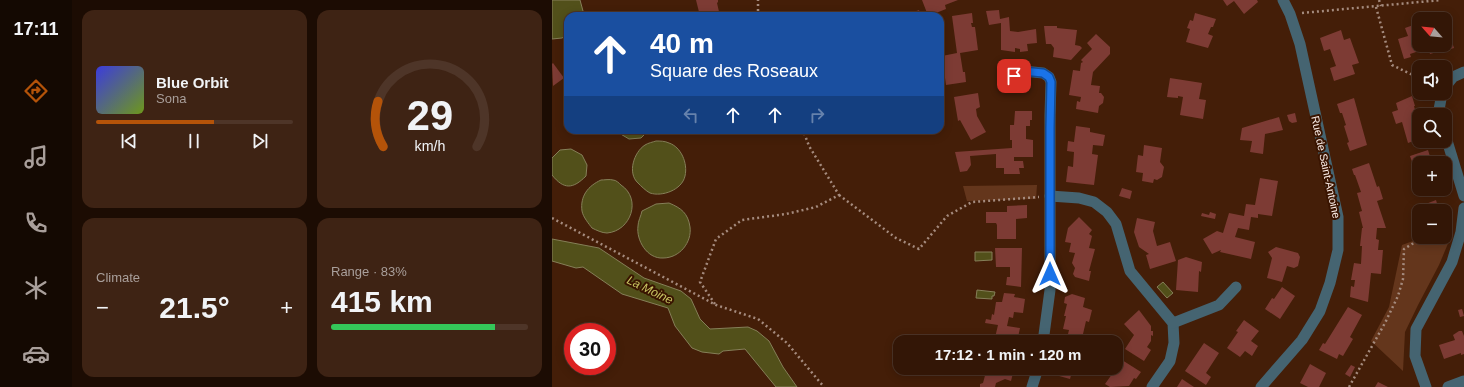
<!DOCTYPE html>
<html lang="en">
<head>
<meta charset="utf-8">
<style>
	:root { --surface:#331606; --page:#3e2314; --text:#f1f3f6; --muted:#a99f9b; --line:#4e3528; --accent:#b45309 }
	body { margin:0; font-family:Arial,sans-serif; background:var(--page); color:var(--text); height:100vh; display:flex; flex-direction:column; font-size:15px; white-space:nowrap }
	* { box-sizing:border-box; margin:0 }
	p { font-size:13px; color:var(--muted) }
	.icon { flex:none; width:22px; height:22px; fill:none; stroke:currentColor; stroke-width:2; stroke-linecap:round; stroke-linejoin:round }
	.map { position:relative; flex:1; overflow:hidden }
	.details { display:flex; flex-direction:column; gap:10px; padding:10px; background:#1c0c03; width:480px }
	.details>* { flex:none }
	.top-card { position:absolute; left:12px; top:12px; width:380px; height:122px; border-radius:12px; box-shadow:0 2px 10px #0003,0 0 0 1px var(--line); background:#1a4fa0; color:#fff; overflow:hidden }
	.needle { width:26px; rotate:297deg }
	.tools { position:absolute; left:860px; top:12px; display:grid; gap:8px }
	.tools a { display:grid; place-items:center; width:40px; height:40px; border-radius:8px; background:var(--surface); box-shadow:0 2px 10px #0003,0 0 0 1px var(--line); font-size:20px }
	.speed { position:absolute; left:12px; top:323px; display:flex; gap:8px; font-size:20px; font-weight:700; text-align:center }
	.speed>* { display:grid; place-content:center; width:52px; height:52px; border-radius:50%; background:var(--surface); box-shadow:0 2px 10px #0003,0 0 0 1px var(--line); line-height:1 }
	.speed .limit { border:6px solid #d22; background:#fff; color:#111 }
	.pin { position:absolute; display:grid; place-items:center; width:34px; height:34px; color:#fff; margin:-17px; border-radius:8px; box-shadow:0 2px 6px #0006 }
	.me { position:absolute; width:44px; margin:-22px; rotate:0deg; stroke-linejoin:round; filter:drop-shadow(0 0 3px #0008) }
	.turn { display:flex; align-items:center; gap:14px; height:84px; padding:0 20px; font-size:18px }
	.turn .icon { width:52px; height:52px; stroke-width:2.5 }
	.turn b { display:block; font-size:28px; line-height:34px }
	.lanes { display:flex; align-items:center; height:38px; padding:0 20px; background:#0003; justify-content:center; gap:20px; direction:ltr }
	.lanes .off { opacity:.35 }
	.big { font-size:30px; font-weight:700; line-height:1.1 }
	.details .tile { flex:1; display:flex; flex-direction:column; justify-content:center; gap:6px; min-width:0; padding:0 14px; border-radius:12px; background:var(--page) }
	.details .dial { align-items:center; gap:0 }
	.dial svg { height:104px; overflow:visible; fill:none; stroke:var(--line); stroke-width:7; stroke-linecap:round; text-anchor:middle }
	.dial text { fill:var(--text); stroke:none }
	.song { display:flex; align-items:center; gap:12px }
	.cover { width:48px; height:48px; border-radius:6px; background:linear-gradient(135deg,hsl(240 70% 55%),hsl(80 70% 35%)) }
	.played { height:4px; border-radius:2px; background:linear-gradient(90deg,var(--accent) 60%,var(--line) 60%) }
	.keys { display:flex; justify-content:space-around; direction:ltr }
	.heat { display:flex; justify-content:space-between; align-items:center; font-size:22px; direction:ltr }
	.charge { height:6px; border-radius:3px; background:linear-gradient(90deg,#34c759 83%,var(--line) 0) }
	.details .tiles { flex:1; display:grid; gap:10px; grid-template-columns:repeat(2,1fr) }
	.trip { position:absolute; left:341px; top:335px; width:230px; height:40px; border-radius:12px; background:var(--surface); box-shadow:0 2px 10px #0003,0 0 0 1px var(--line); font-weight:700; line-height:40px; text-align:center }
	main { display:flex; flex:1; min-height:0 }
	.menu { display:flex; flex-direction:column; width:72px; justify-content:space-around; align-items:center; background:#140902; color:var(--muted) }
	.menu .icon { width:28px; height:28px }
	.menu .on { color:var(--accent) }
	.menu b { font-size:18px; color:var(--text) }
	.map>svg:first-child { display:block }
	.green { fill:#64361c }
	.water { fill:#52501a; stroke:#857f58 }
	.building { fill:#7d3b34 }
	.lines { fill:none; stroke-linecap:round; stroke-linejoin:round }
	.path { stroke:#a58b7e; stroke-width:2.5; stroke-dasharray:2 3; stroke-linecap:butt }
	.minor { stroke:#456471; stroke-width:11 }
	.tertiary { stroke:#456471; stroke-width:11 }
	.route-casing { stroke:#114b97; stroke-width:10 }
	.route { stroke:#1a73e8; stroke-width:7 }
	.labels { text-anchor:middle; stroke-width:4; stroke-linejoin:round; paint-order:stroke }
	.street-label { font-size:11px; fill:#fbede7; stroke:#391400 }
	.water-label { font-size:12px; font-style:italic; fill:#c7c461; stroke:#391400 }
</style>
</head>
<body>
<main>
<nav class="menu">
<b>17:11</b>
<svg class="icon on" aria-label="directions" viewBox="0 0 24 24"><path d="M12 3l9 9-9 9-9-9zM9 14v-3h6M13 9l2 2-2 2"/></svg>
<svg class="icon" aria-label="music" viewBox="0 0 24 24"><path d="M9 18V5l10-2v13"/><circle cx="6" cy="18" r="3"/><circle cx="16" cy="16" r="3"/></svg>
<svg class="icon" aria-label="phone" viewBox="0 0 24 24"><path d="M5 4h4l2 5-3 2q2 4 5 5l2-3 5 2v4C11 20 4 13 5 4z"/></svg>
<svg class="icon" aria-label="climate" viewBox="0 0 24 24"><path d="M12 3v18M4 7l16 10M4 17L20 7"/></svg>
<svg class="icon" aria-label="car" viewBox="0 0 24 24"><path d="M5 17H2v-5l4-1 3-4h7l3 4 3 1v5h-3M9 17h6M6 11h13"/><circle cx="7" cy="17" r="2"/><circle cx="17" cy="17" r="2"/></svg>
</nav>
<section class="details">
<div class="tiles">
<div class="tile">
<div class="song"><i class="cover"></i><div><b>Blue Orbit</b><p>Sona</p></div></div>
<div class="played"></div>
<div class="keys"><svg class="icon" aria-label="previous" viewBox="0 0 24 24"><path d="M18 5L8 12l10 7zM5 5v14"/></svg><svg class="icon" aria-label="pause" viewBox="0 0 24 24"><path d="M8 5v14M16 5v14"/></svg><svg class="icon" aria-label="next" viewBox="0 0 24 24"><path d="M6 5l10 7-10 7zM19 5v14"/></svg></div>
</div>
<div class="tile dial"><svg viewBox="0 0 100 80">
<path d="M14 69A42 42 0 1 1 86 69"/>
<path d="M14 69A42 42 0 0 1 10 34" stroke="#b45309"/>
<text x="50" y="56" font-size="32" font-weight="700">29</text>
<text x="50" y="72" font-size="11">km/h</text>
</svg></div>
<div class="tile"><p>Climate</p>
<div class="heat"><a>−</a><b class="big">21.5°</b><a>+</a></div>
</div>
<div class="tile"><p>Range · 83%</p><b class="big">415 km</b><div class="charge"></div></div>
</div>
</section>
<div class="map">
<svg width="912" height="387" viewBox="0 0 912 387">
	<rect width="100%" height="100%" fill="#441e08"/>
	<g class="green">
		<polygon points="485,185 484,199 415,201 411,186"/>
		<polygon points="901,225 900,234 887,265 866,305 853,332 851,371 819,341 837,307 850,245 872,237 893,237 893,229"/>
	</g>
	<g class="water">
		<polygon points="0,0 28,0 31,11 30,16 16,16 16,35 10,38 0,39"/>
		<polygon points="66,130 97,130 89,138 77,139 67,133"/>
		<path d="M104,141C108,141 113,141 117,143C129,147 136,163 133,176C130,190 110,197 98,193C94,191 89,186 86,183C75,173 82,152 93,145C96,143 101,142 104,141Z"/>
		<path d="M19,149L30,155L35,165L34,176C21,189 12,190 0,175V158L8,150Z"/>
		<path d="M49,180C52,180 58,179 61,180C64,180 67,183 69,185C90,199 79,231 55,233C50,233 44,230 40,228C37,224 31,217 30,211C28,196 36,186 49,180Z"/>
		<path d="M117,203C129,208 136,213 138,227C140,242 128,258 111,258C95,259 84,240 86,226C86,221 89,216 90,211L104,204Z"/>
		<polygon points="0,239 47,248 92,278 129,291 139,299 148,319 158,329 196,327 205,331 217,341 231,367 245,387 224,387 193,349 171,351 167,354 150,352 140,348 123,326 116,308 70,294 31,267 24,268 0,261"/>
		<polygon points="423,252 440,252 440,260 423,261"/>
		<polygon points="611,282 621,293 615,298 605,287"/>
		<polygon points="425,290 443,292 442,296 440,296 440,299 424,298"/>
	</g>
	<g class="building">
		<polygon points="144,0 166,0 166,2 165,3 168,16 148,16"/>
		<polygon points="370,0 406,0 393,5 394,9 384,13 375,13"/>
		<polygon points="671,0 705,0 706,2 692,14 682,1 675,6"/>
		<polygon points="367,10 369,16 360,16 359,13"/>
		<polygon points="447,10 448,19 457,17 458,31 466,32 484,29 485,43 475,44 476,51 468,52 468,49 463,48 463,52 449,50 449,23 437,25 434,11"/>
		<polygon points="420,13 421,23 419,23 420,27 423,27 426,50 408,53 411,72 413,72 414,82 394,85 390,56 405,53 400,16"/>
		<polygon points="643,13 664,19 661,27 659,27 656,34 661,36 656,48 634,42 638,29 635,28 638,20 641,21"/>
		<polygon points="867,23 867,45 893,45 893,31 896,30 902,48 895,50 895,49 878,54 876,48 858,54 859,57 852,59 846,39 856,36 853,28"/>
		<polygon points="492,26 505,26 505,28 525,30 523,45 528,46 530,48 519,60 501,57 502,48 499,44 494,44"/>
		<polygon points="789,30 792,40 798,38 807,63 800,65 803,74 782,81 778,68 784,66 778,49 772,51 768,38"/>
		<polygon points="544,34 558,47 558,54 541,72 539,85 548,86 547,93 549,93 552,97 551,103 547,106 546,113 524,109 525,101 528,102 529,97 517,95 521,70 528,71 529,63 531,62 529,60 540,49 535,43"/>
		<polygon points="1,63 12,78 1,86 0,64"/>
		<polygon points="618,78 650,83 647,99 654,100 651,119 628,115 631,97 626,96 626,98 615,97"/>
		<polygon points="426,93 428,107 424,109 425,116 434,132 419,140 408,120 406,121 402,97"/>
		<polygon points="860,96 863,106 862,106 867,125 867,139 856,143 850,122 844,124 840,112 846,110 844,103"/>
		<polygon points="802,98 815,145 798,151 795,143 797,142 792,126 794,125 790,113 788,113 785,104"/>
		<polygon points="463,111 480,111 480,120 478,120 478,126 474,126 474,139 481,140 481,157 462,157 462,161 471,161 472,168 467,168 468,174 452,174 452,168 444,168 444,154 418,156 419,165 415,171 408,172 403,152 460,148 460,140 458,140 458,125 462,125"/>
		<polygon points="743,113 745,122 740,123 737,121 735,115"/>
		<polygon points="727,117 731,130 713,134 711,154 698,152 700,141 688,140 690,128"/>
		<polygon points="524,126 538,128 538,132 553,135 551,146 541,145 540,154 546,155 542,185 514,182 516,166 521,167 522,152 515,151 516,141 522,142"/>
		<polygon points="592,145 610,148 608,162 612,167 610,177 605,180 602,179 601,183 590,181 591,173 584,172 586,155 591,156"/>
		<polygon points="876,150 880,163 867,163 867,182 858,156"/>
		<polygon points="817,163 825,187 827,186 831,199 825,201 834,228 825,228 824,239 827,240 826,250 831,250 829,274 819,273 816,302 798,297 799,286 802,287 803,280 799,280 802,263 809,264 810,246 808,246 810,228 811,228 807,212 810,211 805,193 809,192 803,175 802,175 800,169"/>
		<polygon points="708,178 726,181 720,216 706,214 706,218 699,217 697,230 686,228 683,237 703,242 699,259 668,252 669,250 660,254 651,239 665,231 671,233 677,213 692,216 694,204 703,205"/>
		<polygon points="570,188 580,191 578,199 567,196"/>
		<polygon points="884,200 886,207 884,208 885,211 868,211 866,207"/>
		<polygon points="475,205 475,218 464,219 464,239 445,239 445,225 444,223 434,223 434,212 455,212 455,206"/>
		<polygon points="658,212 664,214 663,219 649,216 650,213 657,215"/>
		<polygon points="527,217 540,230 537,234 540,236 537,248 543,249 537,271 539,271 537,281 523,277 521,274 523,268 520,263 523,253 517,252 519,243 513,242 516,228"/>
		<polygon points="585,218 603,222 601,231 605,246 618,242 624,261 598,269 594,255 597,254 587,247 582,232"/>
		<polygon points="724,247 746,253 748,257 746,266 742,268 735,266 730,282 715,278 720,258 716,252"/>
		<polygon points="443,248 470,248 469,287 454,285 455,277 458,277 458,267 444,267"/>
		<polygon points="634,257 650,262 649,272 647,271 646,292 624,290 626,260"/>
		<polygon points="730,287 743,296 728,319 713,309 720,298 722,299"/>
		<polygon points="452,293 463,294 462,297 473,299 471,313 462,312 461,318 457,317 455,326 468,328 465,342 442,342 446,325 433,323 434,319 439,320 440,314 442,315 444,302 450,302"/>
		<polygon points="520,294 533,298 531,307 540,310 537,322 534,321 531,334 535,335 534,342 514,342 517,330 511,329 514,316 512,316 515,304 512,303 513,297"/>
		<polygon points="796,307 810,315 798,337 801,339 791,356 787,354 785,359 767,350 771,343 773,344"/>
		<polygon points="910,309 912,316 908,317 906,310"/>
		<polygon points="587,310 599,326 599,331 601,331 601,336 599,335 599,341 595,347 599,350 592,361 573,349 582,335 572,324"/>
		<polygon points="692,320 707,331 699,341 706,346 700,356 693,351 688,357 675,348 686,332 684,331"/>
		<polygon points="907,331 910,331 912,336 912,354 909,355 909,353 892,359 887,345 903,340 901,335"/>
		<polygon points="652,343 667,353 654,373 659,377 654,385 633,371"/>
		<polygon points="570,360 589,372 584,379 582,378 577,386 558,387 553,384"/>
		<polygon points="758,364 774,373 767,387 756,387 748,383"/>
		<polygon points="799,365 803,367 798,377 793,374"/>
		<polygon points="435,368 454,368 454,371 461,373 459,381 453,379 444,383 443,387 428,387 428,384 431,383"/>
		<polygon points="501,368 521,368 518,379 500,374"/>
		<polygon points="630,379 642,387 625,387"/>
		<polygon points="826,382 836,387 823,387"/>
	</g>
	<g class="lines">
		<g class="path">
			<polyline points="827,0 829,6"/>
			<polyline points="824,7 840,65 867,78"/>
			<polyline points="750,13 889,0"/>
			<polyline points="206,16 206,0"/>
			<polyline points="287,195 344,238 367,249 395,216 420,202 487,197"/>
			<polyline points="0,218 164,305 206,319 235,343 272,387"/>
			<polyline points="163,304 148,282 164,239 190,220 234,214 264,207 287,195 257,146 251,130"/>
			<polyline points="797,387 833,323 846,296 851,279 852,249 860,244 888,237"/>
		</g>
		<g class="minor">
			<polyline points="452,81 471,71 491,73 497,77 499,82 498,115 498,290 491,342"/>
			<polyline points="893,87 901,77 912,72"/>
			<polyline points="888,115 887,110 890,93"/>
			<polyline points="893,134 912,196"/>
			<polyline points="498,196 527,198 542,202 555,212 564,224 578,271 621,323 622,343 618,361 600,387"/>
			<polyline points="621,323 667,305 684,287"/>
			<polyline points="480,387 486,368"/>
			<polyline points="874,387 863,356 864,329 900,262 909,232 912,208"/>
			<polyline points="896,387 912,381"/>
		</g>
		<polyline class="tertiary" points="709,387 750,340 768,311 778,283 786,250 786,217 748,44 738,14 731,0"/>
	</g>
	<g class="lines">
		<defs>
			<polyline id="route" points="462,76 471,71 491,73 497,77 499,82 498,128 498,274"/>
		</defs>
		<use href="#route" class="route-casing"/>
		<use href="#route" class="route"/>
	</g>
	<g class="labels">
		<g class="street-label">
			<text transform="translate(774 167) rotate(78)" y="4">Rue de Saint-Antoine</text>
		</g>
		<g class="water-label">
			<text transform="translate(98 290) rotate(26)" y="4">La Moine</text>
		</g>
	</g>
</svg>
<div class="tools">
<a><svg class="needle" viewBox="-14 -14 28 28"><path d="M0-13l5 13h-10z" fill="#e53935"/><path d="M0 13l5-13h-10z" fill="#a99f9b"/></svg></a>
<a><svg class="icon" aria-label="sound" viewBox="0 0 24 24"><path d="M4 9h4l5-4v14l-5-4H4zM17 9q2 3 0 6"/></svg></a>
<a><svg class="icon" aria-label="search" viewBox="0 0 24 24"><circle cx="10" cy="10" r="6"/><path d="M15 15l6 6"/></svg></a>
<a>+</a>
<a>−</a>
</div>
<div class="speed"><div class="limit">30</div></div>
<div class="pin" style="left:462px;top:76px;background:#d93025"><svg class="icon" aria-label="arrive" viewBox="0 0 24 24"><path d="M6 21V4h12l-3 4 3 4H6"/></svg></div>
<svg class="me" style="left:498px;top:274px" viewBox="-20 -20 40 40"><path d="M0-17L14 15 0 8-14 15z" fill="#1a73e8" stroke="#fff" stroke-width="4"/></svg>
<div class="trip">17:12 · 1 min · 120 m</div>
<div class="top-card">
<div class="turn"><svg class="icon" aria-label="ahead" viewBox="0 0 24 24"><path d="M12 20V5M6 11l6-6 6 6"/></svg><div><b>40 m</b>Square des Roseaux</div></div>
<div class="lanes"><svg class="icon off" aria-label="left" viewBox="0 0 24 24"><path d="M17 20v-9H6M10 6l-5 5 5 5"/></svg><svg class="icon" aria-label="ahead" viewBox="0 0 24 24"><path d="M12 20V5M6 11l6-6 6 6"/></svg><svg class="icon" aria-label="ahead" viewBox="0 0 24 24"><path d="M12 20V5M6 11l6-6 6 6"/></svg><svg class="icon off" aria-label="right" viewBox="0 0 24 24"><path d="M7 20v-9h11M14 6l5 5-5 5"/></svg></div>
</div>
</div>
</main>
</body>
</html>
